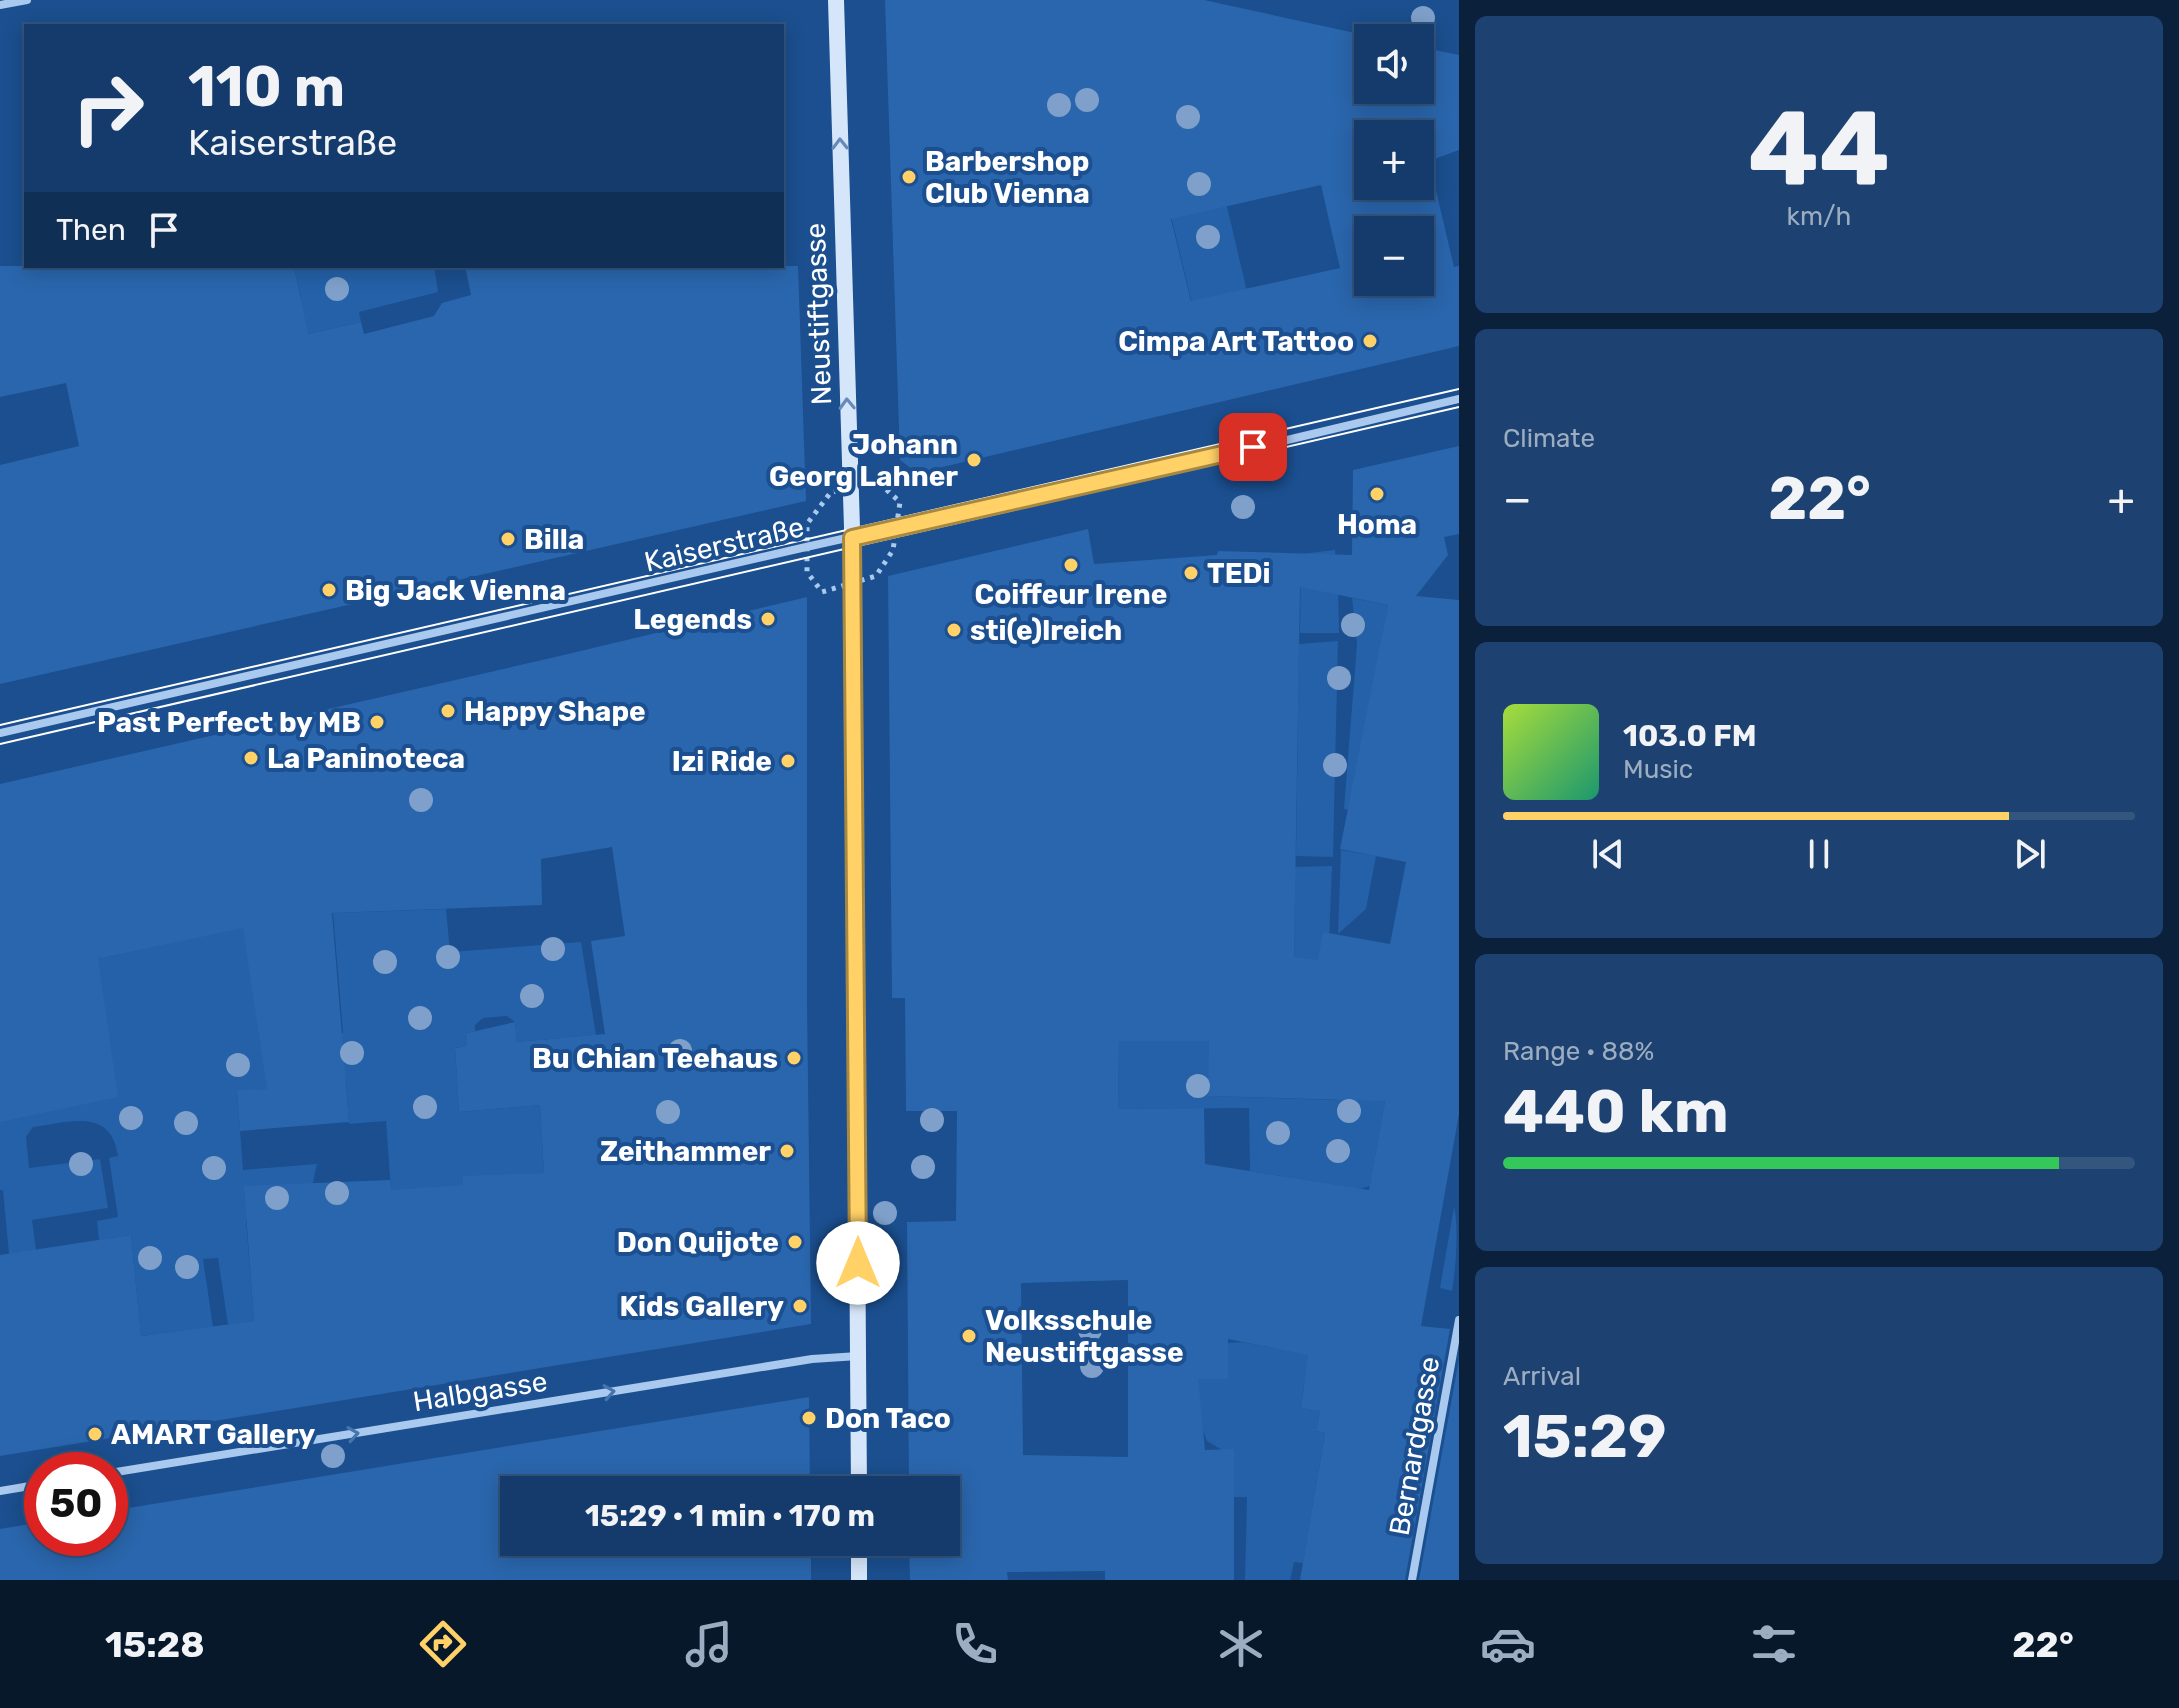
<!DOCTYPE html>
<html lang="en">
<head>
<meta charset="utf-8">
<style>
	:root { --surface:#143b6b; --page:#1d4271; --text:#f1f3f6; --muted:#9dadc1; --line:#33557e; --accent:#ffd166 }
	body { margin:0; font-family:Rubik,sans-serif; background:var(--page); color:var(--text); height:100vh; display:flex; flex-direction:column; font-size:30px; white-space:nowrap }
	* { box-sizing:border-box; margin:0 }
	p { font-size:26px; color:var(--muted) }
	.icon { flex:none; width:44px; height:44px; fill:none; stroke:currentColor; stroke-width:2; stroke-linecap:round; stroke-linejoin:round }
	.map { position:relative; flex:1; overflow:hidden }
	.panel { display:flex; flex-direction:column; gap:16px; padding:16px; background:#0b203b; width:720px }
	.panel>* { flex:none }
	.banner { position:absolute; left:24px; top:24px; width:760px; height:244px; border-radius:0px; box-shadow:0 4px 20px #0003,0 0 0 2px var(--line); background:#143b6b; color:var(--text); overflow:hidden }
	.controls { position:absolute; left:1354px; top:24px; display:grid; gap:16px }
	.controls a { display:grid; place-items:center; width:80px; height:80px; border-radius:0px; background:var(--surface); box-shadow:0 4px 20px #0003,0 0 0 2px var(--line); font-size:40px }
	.speed { position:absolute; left:24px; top:1452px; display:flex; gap:16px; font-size:40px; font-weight:700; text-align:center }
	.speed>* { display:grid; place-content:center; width:104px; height:104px; border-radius:50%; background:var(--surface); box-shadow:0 4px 20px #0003,0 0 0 2px var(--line); line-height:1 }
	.speed .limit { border:12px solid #d22; background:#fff; color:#111 }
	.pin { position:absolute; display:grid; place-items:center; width:68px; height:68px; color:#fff; margin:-34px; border-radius:16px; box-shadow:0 4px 12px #0006 }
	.me { position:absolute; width:88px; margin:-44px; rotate:0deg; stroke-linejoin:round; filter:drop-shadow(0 0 6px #0008) }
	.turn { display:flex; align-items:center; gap:28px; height:168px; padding:0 32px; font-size:36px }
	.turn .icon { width:104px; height:104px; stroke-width:2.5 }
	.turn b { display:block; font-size:56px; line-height:68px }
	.then { display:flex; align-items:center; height:76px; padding:0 32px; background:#0003; gap:16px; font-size:30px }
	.big { font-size:60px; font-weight:700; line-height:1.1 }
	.panel .widget { flex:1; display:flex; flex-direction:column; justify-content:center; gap:12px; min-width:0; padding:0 28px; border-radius:12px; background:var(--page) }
	.panel .dial { align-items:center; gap:0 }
	.dial b { font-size:104px; line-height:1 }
	.song { display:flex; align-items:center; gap:24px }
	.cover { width:96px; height:96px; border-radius:12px; background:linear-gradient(135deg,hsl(80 70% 55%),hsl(160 70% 35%)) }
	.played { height:8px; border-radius:4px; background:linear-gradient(90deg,var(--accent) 80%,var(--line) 80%) }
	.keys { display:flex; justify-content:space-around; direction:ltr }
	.heat { display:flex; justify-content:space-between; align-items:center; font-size:44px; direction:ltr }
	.charge { height:12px; border-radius:6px; background:linear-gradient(90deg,#34c759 88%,var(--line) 0) }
	.trip { position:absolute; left:500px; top:1476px; width:460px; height:80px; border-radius:0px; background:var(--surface); box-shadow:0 4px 20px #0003,0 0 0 2px var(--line); font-weight:700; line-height:80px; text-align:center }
	.tabs { display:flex; height:128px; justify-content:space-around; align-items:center; background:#08182b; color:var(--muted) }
	.tabs .icon { width:56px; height:56px }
	.tabs .selected { color:var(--accent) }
	.tabs b { font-size:36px; color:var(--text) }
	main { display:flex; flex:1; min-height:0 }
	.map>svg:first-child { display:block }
	.green { fill:#2461a8 }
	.building { fill:#2a66ad; fill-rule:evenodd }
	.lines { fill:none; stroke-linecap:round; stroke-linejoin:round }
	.path { stroke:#a9c9ee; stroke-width:5; stroke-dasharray:4 6; stroke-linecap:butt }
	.street { stroke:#a9c9ee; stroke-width:8 }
	.secondary { stroke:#d6e6fa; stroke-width:16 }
	.tram { stroke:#fff; stroke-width:2 }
	.tree { fill:#7ea0ca }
	.oneway { stroke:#668bba }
	.oneway2 { stroke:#4674ac }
	.route-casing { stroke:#a68842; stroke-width:20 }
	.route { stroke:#ffd166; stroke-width:14 }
	.poi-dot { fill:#ffd166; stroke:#1b4f8f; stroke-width:3 }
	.labels { text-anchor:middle; stroke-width:8; stroke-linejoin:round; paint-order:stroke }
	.poi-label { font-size:28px; font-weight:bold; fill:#fff; stroke:#1b4f8f; text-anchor:start }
	.street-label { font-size:28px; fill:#fff; stroke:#1b4f8f }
</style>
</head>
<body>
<main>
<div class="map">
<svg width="1459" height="1580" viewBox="0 0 1459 1580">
	<rect width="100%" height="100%" fill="#1b4f8f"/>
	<g class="green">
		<polygon points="1137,75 1211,138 1252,313 1192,303"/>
		<polygon points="294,266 345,266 352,268 373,266 434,266 438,292 359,312 361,322 254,346 247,312 301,299"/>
		<polygon points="1335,550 1338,586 1339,633 1300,633 1301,554"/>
		<polygon points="1352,598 1388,605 1381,643 1426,823 1344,809 1357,644"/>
		<polygon points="1338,641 1333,857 1296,856 1299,644"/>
		<polygon points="1341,850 1376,856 1366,909 1338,934"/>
		<polygon points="1332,866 1328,970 1294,968 1295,867"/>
		<path d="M446,909L450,952L581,942L596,1035L517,1042L515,1022L507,1016L483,1018L475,1025V1031L467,1033V1046L455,1048L459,1112L540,1105L544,1173L463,1177V1185L401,1329L386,1121L349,1124L346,1082L319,1086L237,1091L243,1170L317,1164L306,1214L246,1219L254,1321L228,1325L218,1258L203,1259L213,1327L141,1336L131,1235L99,1240L97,1221L118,1217L109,1158L118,1156C111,1107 69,1122 33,1127L26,1137L29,1168L100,1159L108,1208L32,1220L36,1250L9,1254L3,1190H0V1122L98,959L244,927L261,1045L343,1033L333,913Z"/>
		<polygon points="1119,1041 1252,1041 1252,1051 1209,1050 1209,1096 1336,1100 1389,1078 1370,1186 1360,1189 1250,1171 1249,1108 1118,1109"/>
		<path d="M1454,1207C1459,1225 1456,1269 1452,1291L1440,1288Z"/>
		<polygon points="1242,1342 1338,1360 1304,1384 1301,1408 1320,1411 1316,1431 1325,1433 1303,1563 1294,1562 1290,1580 1245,1580 1247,1497 1234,1497 1222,1450 1207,1441 1203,1431 1195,1379 1228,1378 1228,1343"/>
	</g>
	<g class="building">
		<path d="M885,0H1204L1378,38H1368V90H1420V47L1459,55V150L1429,161L1454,267L1459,266V346L917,473L900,460ZM1368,134H1420V186H1368ZM1321,185L1340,268L1191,301L1171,219ZM1368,230H1420V282H1368Z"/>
		<polygon points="0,266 294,266 308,334 361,322 364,334 434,316 442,303 471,295 465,266 798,266 806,501 0,684 0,465 79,446 66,383 0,397"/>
		<path d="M1459,446V534L1444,537L1448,555L1416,596L1459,600V1114L1421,1326L1450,1329L1405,1580H1300L1325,1433L1316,1431L1320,1411L1301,1408L1308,1355L1228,1339V1379H1198L1205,1450L1234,1449V1580H1105V1571L1007,1572L1008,1580H910L909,1542H946V1490H909L907,1222L956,1221L957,1111H906L905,998H892L888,576L1088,529L1094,564L1217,555L1218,551L1352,555L1353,470ZM1300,587L1388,605L1340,849L1406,862L1390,944L1323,932L1318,960L1294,957ZM1119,1041H1209L1208,1096L1385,1101L1369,1190L1205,1164L1204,1108L1118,1109ZM1128,1280V1457L1023,1455L1021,1283Z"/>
		<polygon points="807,597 807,1002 811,1324 0,1456 0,1255 131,1235 141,1336 254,1321 244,1186 390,1180 391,1190 463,1185 463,1176 544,1173 540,1105 459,1112 455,1048 467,1046 467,1033 515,1022 517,1042 605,1034 591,941 625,936 612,847 541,859 542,905 332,913 349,1122 240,1131 237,1090 267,1089 243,928 98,959 118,1097 0,1122 0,784 551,658"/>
		<polygon points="1459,1359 1459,1580 1419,1580"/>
		<polygon points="809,1397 810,1490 514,1490 514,1542 811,1542 811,1580 0,1580 0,1529 42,1522 42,1538 110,1538 110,1511"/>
	</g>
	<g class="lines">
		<polygon class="path" points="879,483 900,502 893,550 876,576 822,592 807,572 807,524 831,492"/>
		<g class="street">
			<polyline points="0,5 27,0"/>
			<polyline points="0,733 806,547 1283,441 1459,399"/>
			<polyline points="110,1473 812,1359 858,1356"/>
			<polyline points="0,1491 42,1484"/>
			<polyline points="1412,1580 1459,1320"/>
		</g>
		<g class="secondary">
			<polyline points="836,0 852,528 859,1490"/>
			<polyline points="859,1542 859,1580"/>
		</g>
		<g class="tram">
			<polyline points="0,725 1459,389"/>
			<polyline points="0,744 1459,407"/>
		</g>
	</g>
	<g class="tree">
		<circle cx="1423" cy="18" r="12"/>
		<circle cx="1087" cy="100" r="12"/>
		<circle cx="1059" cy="105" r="12"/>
		<circle cx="1188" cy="117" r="12"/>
		<circle cx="1199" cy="184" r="12"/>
		<circle cx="1208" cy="237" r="12"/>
		<circle cx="337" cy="289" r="12"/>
		<circle cx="1243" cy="507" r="12"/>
		<circle cx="1353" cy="625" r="12"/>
		<circle cx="1339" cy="678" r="12"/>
		<circle cx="1335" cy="765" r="12"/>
		<circle cx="421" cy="800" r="12"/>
		<circle cx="553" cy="949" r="12"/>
		<circle cx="448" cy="957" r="12"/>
		<circle cx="385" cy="962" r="12"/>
		<circle cx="532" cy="996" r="12"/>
		<circle cx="420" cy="1018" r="12"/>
		<circle cx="680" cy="1051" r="12"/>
		<circle cx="352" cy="1053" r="12"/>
		<circle cx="238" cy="1065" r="12"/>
		<circle cx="1198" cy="1086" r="12"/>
		<circle cx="425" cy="1107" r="12"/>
		<circle cx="1349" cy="1111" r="12"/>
		<circle cx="668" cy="1112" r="12"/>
		<circle cx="131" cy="1118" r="12"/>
		<circle cx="932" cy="1120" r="12"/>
		<circle cx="186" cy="1123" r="12"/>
		<circle cx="1278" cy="1133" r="12"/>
		<circle cx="1338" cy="1151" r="12"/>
		<circle cx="81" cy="1164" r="12"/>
		<circle cx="923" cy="1167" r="12"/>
		<circle cx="214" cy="1168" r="12"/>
		<circle cx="337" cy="1193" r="12"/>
		<circle cx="277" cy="1198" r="12"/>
		<circle cx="885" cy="1213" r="12"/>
		<circle cx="150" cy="1258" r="12"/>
		<circle cx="187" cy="1267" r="12"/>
		<circle cx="1090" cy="1330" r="12"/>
		<circle cx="1092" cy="1366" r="12"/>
		<circle cx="333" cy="1456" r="12"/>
	</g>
	<defs><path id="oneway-chevron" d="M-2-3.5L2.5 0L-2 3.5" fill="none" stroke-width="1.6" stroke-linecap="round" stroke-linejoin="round" transform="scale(2)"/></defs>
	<g class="oneway">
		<use href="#oneway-chevron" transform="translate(840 144) rotate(-91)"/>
		<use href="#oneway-chevron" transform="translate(847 404) rotate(-92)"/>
	</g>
	<g class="oneway2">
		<use href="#oneway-chevron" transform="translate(609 1392) rotate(-9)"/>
		<use href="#oneway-chevron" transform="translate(353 1434) rotate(-9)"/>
	</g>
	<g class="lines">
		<defs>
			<polyline id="route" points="858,1263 852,538 1253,447"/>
		</defs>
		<use href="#route" class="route-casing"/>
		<use href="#route" class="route"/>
	</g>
	<g class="poi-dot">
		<circle cx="909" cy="177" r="8"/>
		<circle cx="1370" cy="341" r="8"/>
		<circle cx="974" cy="460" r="8"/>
		<circle cx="1377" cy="494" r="8"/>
		<circle cx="508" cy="539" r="8"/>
		<circle cx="1071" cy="565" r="8"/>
		<circle cx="1191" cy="573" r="8"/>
		<circle cx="329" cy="590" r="8"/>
		<circle cx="768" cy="619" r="8"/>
		<circle cx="954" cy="630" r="8"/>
		<circle cx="448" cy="711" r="8"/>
		<circle cx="377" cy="722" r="8"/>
		<circle cx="251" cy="758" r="8"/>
		<circle cx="788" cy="761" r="8"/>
		<circle cx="794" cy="1058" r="8"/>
		<circle cx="787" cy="1151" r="8"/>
		<circle cx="795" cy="1242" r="8"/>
		<circle cx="800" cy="1306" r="8"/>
		<circle cx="969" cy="1336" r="8"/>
		<circle cx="809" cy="1418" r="8"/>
		<circle cx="95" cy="1434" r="8"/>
	</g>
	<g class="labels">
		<g class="poi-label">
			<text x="925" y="171">Barbershop<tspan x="925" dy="32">Club Vienna</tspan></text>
			<text x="1354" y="351" text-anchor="end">Cimpa Art Tattoo</text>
			<text x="958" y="454" text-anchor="end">Johann<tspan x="958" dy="32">Georg Lahner</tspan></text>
			<text x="1377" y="534" text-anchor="middle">Homa</text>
			<text x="524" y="549">Billa</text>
			<text x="1207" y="583">TEDi</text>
			<text x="345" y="600">Big Jack Vienna</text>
			<text x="1071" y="604" text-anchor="middle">Coiffeur Irene</text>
			<text x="752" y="629" text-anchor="end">Legends</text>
			<text x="970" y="640">sti(e)lreich</text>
			<text x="464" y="721">Happy Shape</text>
			<text x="361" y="732" text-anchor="end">Past Perfect by MB</text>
			<text x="267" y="768">La Paninoteca</text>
			<text x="772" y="771" text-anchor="end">Izi Ride</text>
			<text x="778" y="1068" text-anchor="end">Bu Chian Teehaus</text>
			<text x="771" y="1161" text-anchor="end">Zeithammer</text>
			<text x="779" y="1252" text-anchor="end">Don Quijote</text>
			<text x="784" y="1316" text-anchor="end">Kids Gallery</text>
			<text x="985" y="1330">Volksschule<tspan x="985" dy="32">Neustiftgasse</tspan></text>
			<text x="825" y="1428">Don Taco</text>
			<text x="111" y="1444">AMART Gallery</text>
		</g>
		<g class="street-label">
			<text transform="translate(818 314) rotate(-92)" y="10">Neustiftgasse</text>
			<text transform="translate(724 544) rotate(-13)" y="10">Kaiserstraße</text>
			<text transform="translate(480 1391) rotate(-9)" y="10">Halbgasse</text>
			<text transform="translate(1414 1446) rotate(-80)" y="10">Bernardgasse</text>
		</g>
	</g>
</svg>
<div class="controls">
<a><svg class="icon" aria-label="sound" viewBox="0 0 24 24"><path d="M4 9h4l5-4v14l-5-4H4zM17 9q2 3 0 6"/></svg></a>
<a>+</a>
<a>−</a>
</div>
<div class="speed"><div class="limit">50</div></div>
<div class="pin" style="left:1253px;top:447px;background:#d93025"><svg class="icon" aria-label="arrive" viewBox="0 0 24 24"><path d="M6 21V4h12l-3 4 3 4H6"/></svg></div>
<svg class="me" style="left:858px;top:1263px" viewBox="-20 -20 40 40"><circle r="19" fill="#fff"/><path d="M0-13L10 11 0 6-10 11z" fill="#ffd166"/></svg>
<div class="trip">15:29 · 1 min · 170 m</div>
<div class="banner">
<div class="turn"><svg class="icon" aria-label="right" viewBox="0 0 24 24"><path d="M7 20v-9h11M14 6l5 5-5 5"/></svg><div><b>110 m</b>Kaiserstraße</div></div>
<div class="then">Then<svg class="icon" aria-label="arrive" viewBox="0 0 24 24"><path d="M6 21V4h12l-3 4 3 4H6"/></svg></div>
</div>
</div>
<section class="panel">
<div class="widget dial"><b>44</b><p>km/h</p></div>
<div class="widget"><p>Climate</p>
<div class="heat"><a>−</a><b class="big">22°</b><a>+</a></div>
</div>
<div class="widget">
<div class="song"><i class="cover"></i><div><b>103.0 FM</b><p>Music</p></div></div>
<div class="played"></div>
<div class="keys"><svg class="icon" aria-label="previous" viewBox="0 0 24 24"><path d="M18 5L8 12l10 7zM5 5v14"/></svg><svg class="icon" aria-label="pause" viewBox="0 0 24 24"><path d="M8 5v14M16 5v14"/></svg><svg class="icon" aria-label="next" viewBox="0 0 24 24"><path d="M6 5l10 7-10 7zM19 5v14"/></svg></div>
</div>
<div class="widget"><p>Range · 88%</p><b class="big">440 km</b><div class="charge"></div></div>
<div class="widget"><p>Arrival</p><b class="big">15:29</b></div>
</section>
</main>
<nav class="tabs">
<b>15:28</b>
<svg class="icon selected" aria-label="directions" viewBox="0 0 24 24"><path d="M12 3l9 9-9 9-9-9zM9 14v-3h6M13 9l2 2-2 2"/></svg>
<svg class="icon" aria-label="music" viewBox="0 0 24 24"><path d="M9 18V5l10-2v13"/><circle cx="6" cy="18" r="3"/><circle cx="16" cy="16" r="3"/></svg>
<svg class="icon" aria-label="phone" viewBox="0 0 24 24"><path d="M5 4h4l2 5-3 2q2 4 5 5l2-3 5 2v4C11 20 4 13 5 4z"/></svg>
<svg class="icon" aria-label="climate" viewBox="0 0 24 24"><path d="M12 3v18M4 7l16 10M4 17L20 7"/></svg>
<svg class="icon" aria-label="car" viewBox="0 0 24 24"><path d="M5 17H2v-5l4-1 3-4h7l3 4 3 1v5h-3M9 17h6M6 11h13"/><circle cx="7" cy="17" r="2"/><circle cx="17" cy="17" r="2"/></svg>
<svg class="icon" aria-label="filters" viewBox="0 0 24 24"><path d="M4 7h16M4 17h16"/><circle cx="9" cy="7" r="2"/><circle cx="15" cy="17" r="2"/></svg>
<b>22°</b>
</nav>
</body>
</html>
